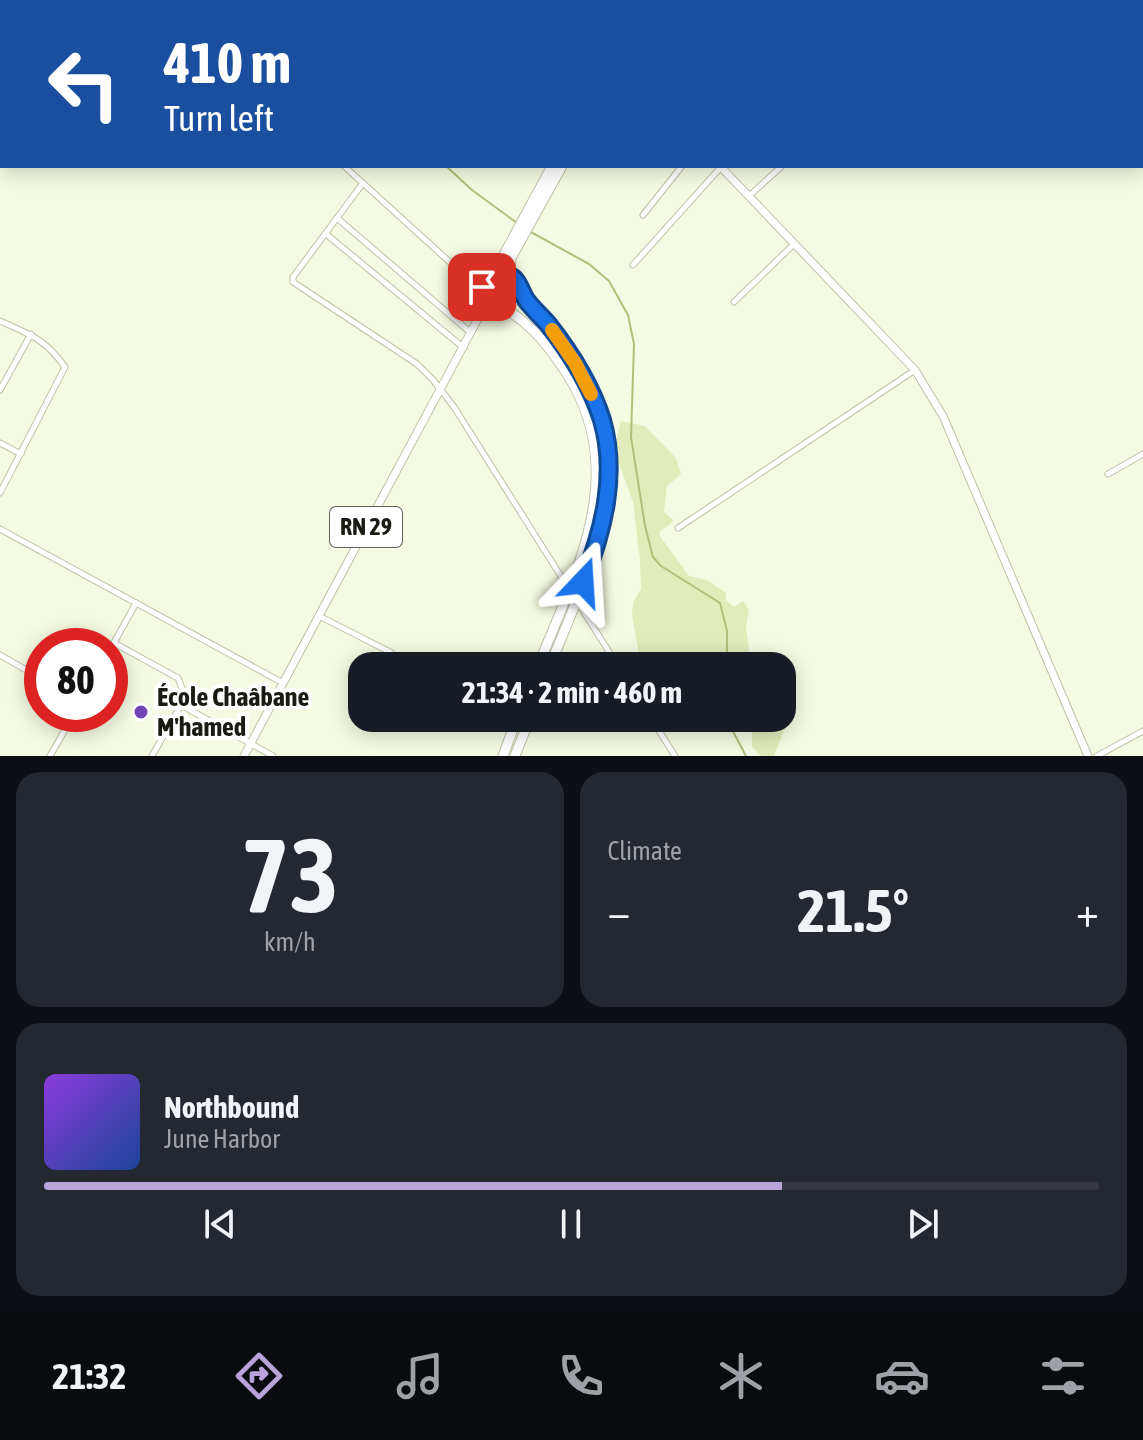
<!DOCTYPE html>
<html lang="en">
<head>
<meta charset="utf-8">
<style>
	:root { --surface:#171b24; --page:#242831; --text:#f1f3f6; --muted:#9ea1a6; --line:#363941; --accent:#b8a4db }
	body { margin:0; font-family:"Asap Condensed",sans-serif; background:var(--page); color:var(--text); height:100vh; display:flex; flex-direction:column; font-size:30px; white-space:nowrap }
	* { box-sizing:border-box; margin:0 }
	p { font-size:26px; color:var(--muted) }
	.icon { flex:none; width:44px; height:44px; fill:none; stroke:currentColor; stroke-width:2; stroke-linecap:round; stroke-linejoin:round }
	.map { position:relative; height:756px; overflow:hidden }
	.details { display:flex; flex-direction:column; gap:16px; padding:16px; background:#0d0f14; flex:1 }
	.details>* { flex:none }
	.guide { position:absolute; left:0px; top:0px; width:1144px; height:168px; box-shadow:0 4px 20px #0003; background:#1a4fa0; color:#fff; overflow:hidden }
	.speed { position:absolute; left:24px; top:628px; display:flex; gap:16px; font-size:40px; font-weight:700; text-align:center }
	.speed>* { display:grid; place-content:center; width:104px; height:104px; border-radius:50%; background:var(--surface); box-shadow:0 4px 20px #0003; line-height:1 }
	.speed .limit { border:12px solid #d22; background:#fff; color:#111 }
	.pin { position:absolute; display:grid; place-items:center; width:68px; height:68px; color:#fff; margin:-34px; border-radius:16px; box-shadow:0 4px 12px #0006 }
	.me { position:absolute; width:88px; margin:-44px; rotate:20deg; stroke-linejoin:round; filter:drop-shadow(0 0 6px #0008) }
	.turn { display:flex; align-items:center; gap:28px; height:168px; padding:0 32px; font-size:36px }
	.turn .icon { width:104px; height:104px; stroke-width:2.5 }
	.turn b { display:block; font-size:56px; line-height:68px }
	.big { font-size:60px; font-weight:700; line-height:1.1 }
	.details .card { flex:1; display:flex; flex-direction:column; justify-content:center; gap:12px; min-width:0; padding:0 28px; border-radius:24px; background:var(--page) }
	.details .dial { align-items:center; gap:0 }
	.dial b { font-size:104px; line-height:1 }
	.song { display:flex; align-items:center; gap:24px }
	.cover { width:96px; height:96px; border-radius:12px; background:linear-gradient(135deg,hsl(270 70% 55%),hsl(220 70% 35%)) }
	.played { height:8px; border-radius:4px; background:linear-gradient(90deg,var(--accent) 70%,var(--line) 70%) }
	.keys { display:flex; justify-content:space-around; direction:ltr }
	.heat { display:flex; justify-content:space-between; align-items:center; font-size:44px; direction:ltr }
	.details .tiles { flex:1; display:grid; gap:16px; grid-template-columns:1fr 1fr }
	.card:last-child { grid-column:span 2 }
	.trip { position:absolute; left:348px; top:652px; width:448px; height:80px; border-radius:24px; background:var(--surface); box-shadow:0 4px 20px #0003; font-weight:700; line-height:80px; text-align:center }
	.tabs { display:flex; height:128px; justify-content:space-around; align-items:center; background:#090b0e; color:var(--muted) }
	.tabs .icon { width:56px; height:56px }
	.tabs .on { color:var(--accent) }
	.tabs b { font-size:36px; color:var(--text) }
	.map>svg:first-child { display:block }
	.green { fill:#e0ecba }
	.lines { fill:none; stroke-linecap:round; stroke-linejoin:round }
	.stream { stroke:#b1bf7b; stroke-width:2 }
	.street-casing { stroke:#bcc2aa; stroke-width:7 }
	.secondary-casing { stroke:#bcc2aa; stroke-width:9 }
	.primary-casing { stroke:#bcc2aa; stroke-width:9 }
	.highway-casing { stroke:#bcc2aa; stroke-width:11 }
	.street { stroke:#fff; stroke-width:5 }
	.secondary { stroke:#fff; stroke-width:7 }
	.primary { stroke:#fff; stroke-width:7 }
	.highway { stroke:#fff; stroke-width:9 }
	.route-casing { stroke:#114b97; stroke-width:20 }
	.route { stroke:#1a73e8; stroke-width:14 }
	.slow { stroke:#f59e0b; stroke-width:14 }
	.poi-dot { fill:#7343ba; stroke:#fff; stroke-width:3 }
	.labels { text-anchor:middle; stroke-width:8; stroke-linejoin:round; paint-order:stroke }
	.shield { fill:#fff; stroke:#5f605a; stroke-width:2 }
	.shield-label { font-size:24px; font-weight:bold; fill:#1a1c13 }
	.poi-label { font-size:26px; font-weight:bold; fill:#1a1c13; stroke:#fff; text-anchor:start }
</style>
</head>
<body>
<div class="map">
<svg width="1143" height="756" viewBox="0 0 1143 756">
	<rect width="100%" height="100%" fill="#f5fbe2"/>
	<g class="green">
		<polygon points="621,421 645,426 676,458 681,474 667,486 664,512 673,520 670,525 661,530 659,535 689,576 707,580 726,593 726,600 734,607 743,601 749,610 746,626 751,666 641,666 632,615 633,603 641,589 640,560 633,502 617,458 616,441"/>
		<polygon points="733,718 775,718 785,728 774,756 761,756 752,747 752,732"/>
	</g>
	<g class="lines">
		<g class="stream">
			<polyline points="288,0 289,2"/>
			<polyline points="446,166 472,190 517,223"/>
			<polyline points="529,231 589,264 609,281 628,315 634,344 631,437 645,526 653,557 661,566 720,603 727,631 727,666"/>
			<polyline points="726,718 746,756"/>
		</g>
		<defs>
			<g id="street">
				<polyline points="200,0 201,2"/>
				<polyline points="910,0 911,2"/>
				<polyline points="696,2 698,0"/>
				<polyline points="735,2 737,0"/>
				<polyline points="835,2 837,0"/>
				<polyline points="344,166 474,284 487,288"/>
				<polyline points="363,183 293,277 293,282 417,364 433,380 454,407 569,589"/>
				<polyline points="749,196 782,166"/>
				<polyline points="643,215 682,166"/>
				<polyline points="337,218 470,332"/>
				<polyline points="326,234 464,348"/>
				<polyline points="633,265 721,167"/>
				<polyline points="734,302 794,244"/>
				<path d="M0,321C31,335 45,339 65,367L0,493"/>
				<polyline points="0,390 31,334"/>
				<polyline points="0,443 21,454"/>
				<polyline points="1108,474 1143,454"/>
				<polyline points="678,528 915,370"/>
				<polyline points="0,529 283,683"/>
				<polyline points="577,601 618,666"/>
				<polyline points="319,616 390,652 398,659 400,666"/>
				<polyline points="114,643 178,678 183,691 181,705"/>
				<polyline points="110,650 136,603"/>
				<polyline points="0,655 42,679"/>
				<polyline points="651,718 675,756"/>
				<polyline points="50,756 74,714"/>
				<polyline points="152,756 181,705 273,756"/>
				<polyline points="1097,756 1143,731"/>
			</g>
			<g id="secondary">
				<polyline points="565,0 567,2"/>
				<polyline points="1127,0 1129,2"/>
				<polyline points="1142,17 1143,18"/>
				<polyline points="720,166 915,370 943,416 1088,756"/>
			</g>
			<polyline id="primary" points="244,756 489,298"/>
			<g id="highway">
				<polyline points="641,2 642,0"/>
				<polyline points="652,2 653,0"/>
				<polyline points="509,275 511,258 562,166"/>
				<path d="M492,278L505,274L515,279L519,288L514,301C499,311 485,302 488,284L552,166"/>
				<path d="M519,288C537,318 564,342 581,373C638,477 590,566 550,666"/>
				<path d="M501,306C527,321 544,340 561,365C633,467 579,565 538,666"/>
				<polyline points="503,756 517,718"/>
				<polyline points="515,756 530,718"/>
			</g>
		</defs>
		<use href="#street" class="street-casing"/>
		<use href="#secondary" class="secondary-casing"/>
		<use href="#primary" class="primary-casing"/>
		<use href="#highway" class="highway-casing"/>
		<use href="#street" class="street"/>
		<use href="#secondary" class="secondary"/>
		<use href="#primary" class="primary"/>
		<use href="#highway" class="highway"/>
	</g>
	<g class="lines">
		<defs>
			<path id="route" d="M482,287L487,288C491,278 499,270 510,276C519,280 521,293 527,301C533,309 541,316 548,324C570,352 591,385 602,420C618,475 603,531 583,582"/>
		</defs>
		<use href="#route" class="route-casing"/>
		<use href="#route" class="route"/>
		<polyline class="slow" points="552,330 575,363 591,394"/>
	</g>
	<circle class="poi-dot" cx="141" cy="712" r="8"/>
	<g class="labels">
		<rect class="shield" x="330" y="507" width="72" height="40" rx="6"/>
		<g class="shield-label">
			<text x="366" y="535">RN 29</text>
		</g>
		<g class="poi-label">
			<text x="157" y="706">École Chaâbane<tspan x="157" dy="30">M'hamed</tspan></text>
		</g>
	</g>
</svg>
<div class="speed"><div class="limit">80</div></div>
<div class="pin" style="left:482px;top:287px;background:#d93025"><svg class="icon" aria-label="arrive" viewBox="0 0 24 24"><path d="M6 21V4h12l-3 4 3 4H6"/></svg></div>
<svg class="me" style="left:583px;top:582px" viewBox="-20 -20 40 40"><path d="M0-17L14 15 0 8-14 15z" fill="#1a73e8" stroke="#fff" stroke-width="4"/></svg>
<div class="trip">21:34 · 2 min · 460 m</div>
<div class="guide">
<div class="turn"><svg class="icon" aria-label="left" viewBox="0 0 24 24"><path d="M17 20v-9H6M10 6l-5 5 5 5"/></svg><div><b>410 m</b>Turn left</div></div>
</div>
</div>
<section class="details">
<div class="tiles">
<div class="card dial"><b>73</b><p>km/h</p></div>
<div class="card"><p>Climate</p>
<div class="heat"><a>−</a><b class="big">21.5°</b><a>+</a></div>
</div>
<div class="card">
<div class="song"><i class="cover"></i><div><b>Northbound</b><p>June Harbor</p></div></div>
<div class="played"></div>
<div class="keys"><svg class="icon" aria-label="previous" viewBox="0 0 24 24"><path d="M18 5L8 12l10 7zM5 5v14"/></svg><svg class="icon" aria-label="pause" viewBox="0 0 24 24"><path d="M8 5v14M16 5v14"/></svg><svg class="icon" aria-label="next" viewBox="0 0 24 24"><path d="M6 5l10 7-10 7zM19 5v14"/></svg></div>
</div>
</div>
</section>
<nav class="tabs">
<b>21:32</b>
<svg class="icon on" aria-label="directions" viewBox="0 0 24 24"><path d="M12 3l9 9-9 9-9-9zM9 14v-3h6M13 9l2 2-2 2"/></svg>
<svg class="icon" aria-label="music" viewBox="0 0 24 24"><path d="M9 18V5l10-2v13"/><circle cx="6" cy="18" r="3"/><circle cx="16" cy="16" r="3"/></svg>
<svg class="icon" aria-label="phone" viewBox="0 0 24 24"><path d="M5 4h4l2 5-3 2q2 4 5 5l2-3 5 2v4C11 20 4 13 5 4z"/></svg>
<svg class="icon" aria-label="climate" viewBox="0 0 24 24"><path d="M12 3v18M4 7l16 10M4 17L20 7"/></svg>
<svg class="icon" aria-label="car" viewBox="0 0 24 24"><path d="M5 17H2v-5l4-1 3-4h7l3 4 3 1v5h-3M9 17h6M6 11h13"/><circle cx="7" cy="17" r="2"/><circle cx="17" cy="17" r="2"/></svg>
<svg class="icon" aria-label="filters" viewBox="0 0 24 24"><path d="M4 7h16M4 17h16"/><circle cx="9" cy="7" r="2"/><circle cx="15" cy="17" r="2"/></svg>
</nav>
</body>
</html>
